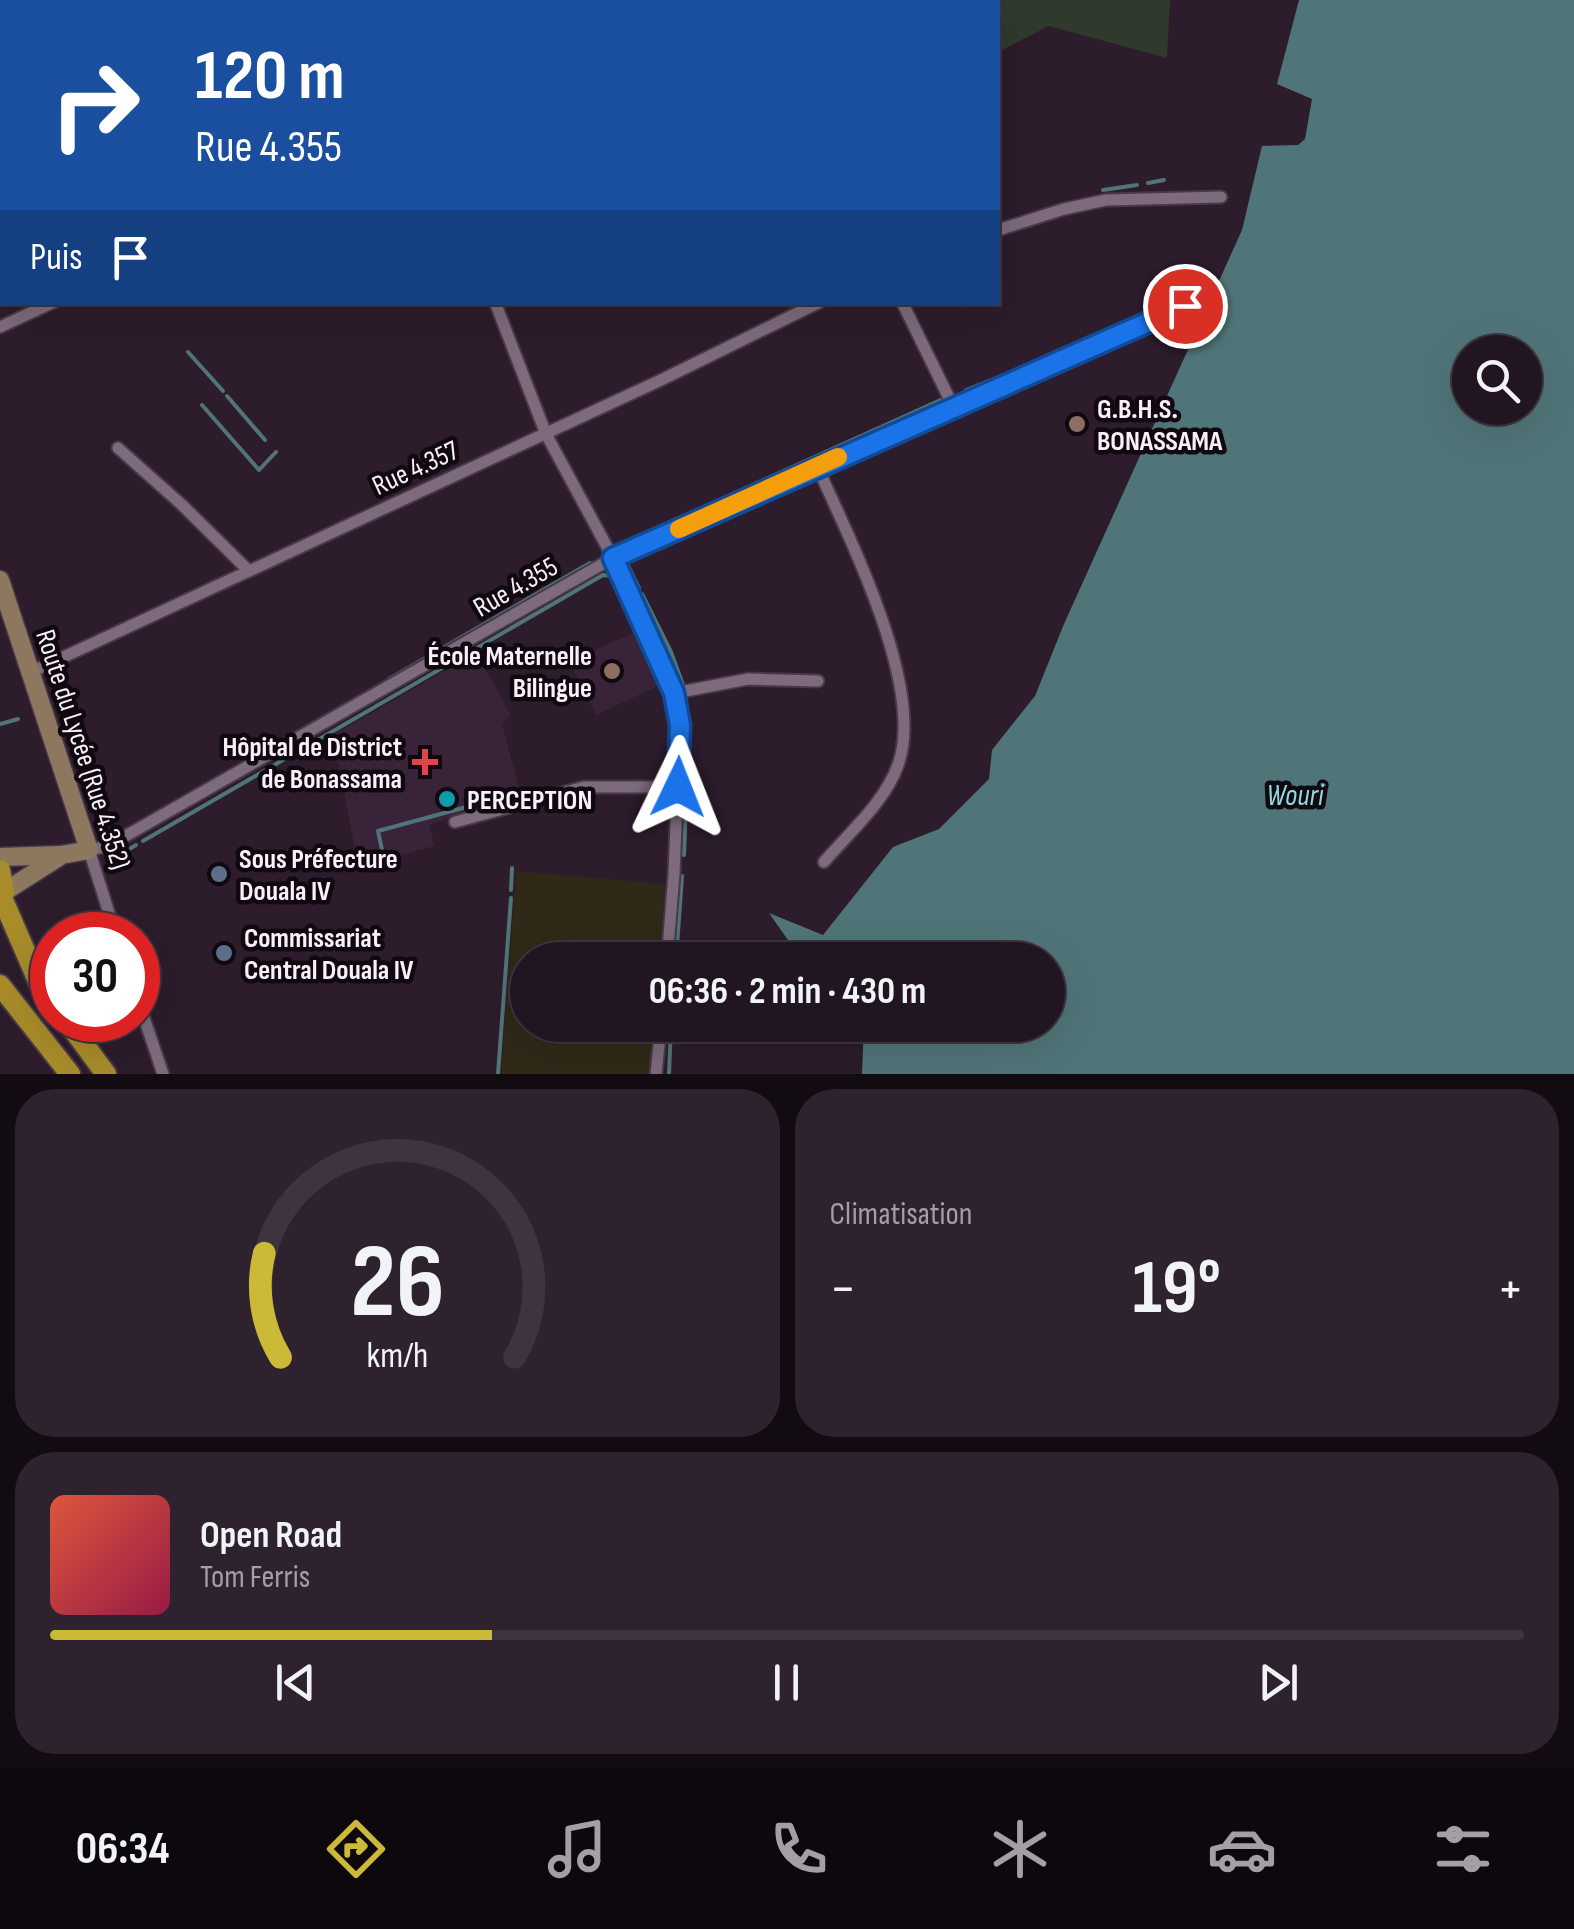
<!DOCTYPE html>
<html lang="fr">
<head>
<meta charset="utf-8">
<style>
	:root { --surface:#211521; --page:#2d222e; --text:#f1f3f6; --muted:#a29fa5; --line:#3e343f; --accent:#cdb938 }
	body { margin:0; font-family:"Sofia Sans Condensed",sans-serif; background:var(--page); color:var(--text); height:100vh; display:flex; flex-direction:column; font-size:38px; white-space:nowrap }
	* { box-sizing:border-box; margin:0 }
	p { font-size:32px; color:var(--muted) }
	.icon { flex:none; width:55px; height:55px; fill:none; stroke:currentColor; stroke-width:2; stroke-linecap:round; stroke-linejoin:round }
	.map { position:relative; height:1074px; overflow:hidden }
	.side { display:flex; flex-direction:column; gap:15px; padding:15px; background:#120c12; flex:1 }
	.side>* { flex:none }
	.hud { position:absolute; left:0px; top:0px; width:1000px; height:305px; box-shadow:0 10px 40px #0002,0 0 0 2px var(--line); background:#1a4fa0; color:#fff; overflow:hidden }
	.fabs { position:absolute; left:1452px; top:335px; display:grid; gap:20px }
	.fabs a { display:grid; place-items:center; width:90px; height:90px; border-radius:50%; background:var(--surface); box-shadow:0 10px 40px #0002,0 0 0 2px var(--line); font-size:50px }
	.speed { position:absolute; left:30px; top:912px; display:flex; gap:20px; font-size:50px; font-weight:700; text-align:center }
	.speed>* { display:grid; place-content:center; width:130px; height:130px; border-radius:50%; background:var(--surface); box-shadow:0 10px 40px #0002,0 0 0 2px var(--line); line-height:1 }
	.speed .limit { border:15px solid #d22; background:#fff; color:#111 }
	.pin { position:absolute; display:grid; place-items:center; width:85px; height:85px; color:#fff; margin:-42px; border:5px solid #fff; border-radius:50%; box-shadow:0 2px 10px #0007 }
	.me { position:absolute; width:110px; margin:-55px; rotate:2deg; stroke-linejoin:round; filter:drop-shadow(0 0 8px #0008) }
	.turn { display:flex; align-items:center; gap:35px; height:210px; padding:0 30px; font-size:45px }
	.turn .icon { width:130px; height:130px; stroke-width:2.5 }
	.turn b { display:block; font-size:70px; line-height:85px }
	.then { display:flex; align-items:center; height:95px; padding:0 30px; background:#0003; gap:20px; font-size:38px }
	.big { font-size:75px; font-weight:700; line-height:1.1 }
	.side .widget { flex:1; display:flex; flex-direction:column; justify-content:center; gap:15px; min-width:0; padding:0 35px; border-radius:40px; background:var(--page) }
	.side .dial { align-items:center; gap:0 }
	.dial svg { height:260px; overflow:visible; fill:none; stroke:var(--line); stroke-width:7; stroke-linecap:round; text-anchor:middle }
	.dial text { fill:var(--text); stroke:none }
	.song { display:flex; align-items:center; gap:30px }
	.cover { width:120px; height:120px; border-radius:15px; background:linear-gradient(135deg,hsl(10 70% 55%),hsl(340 70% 35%)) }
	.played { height:10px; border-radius:5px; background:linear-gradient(90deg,var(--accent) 30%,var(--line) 30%) }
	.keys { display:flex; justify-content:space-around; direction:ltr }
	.heat { display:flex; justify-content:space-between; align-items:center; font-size:55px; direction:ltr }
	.side .tiles { flex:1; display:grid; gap:15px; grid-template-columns:1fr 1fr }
	.widget:last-child { grid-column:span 2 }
	.trip { position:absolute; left:510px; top:942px; width:555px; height:100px; border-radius:50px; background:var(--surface); box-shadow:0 10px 40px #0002,0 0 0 2px var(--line); font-weight:700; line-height:100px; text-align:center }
	.dock { display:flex; height:160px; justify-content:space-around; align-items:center; background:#0d080d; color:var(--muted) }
	.dock .icon { width:70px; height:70px }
	.dock .on { color:var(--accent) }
	.dock b { font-size:45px; color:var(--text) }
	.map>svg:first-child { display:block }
	.commercial { fill:#302918 }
	.built { fill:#382338 }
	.green { fill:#2f3a2d }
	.water { fill:#507578; fill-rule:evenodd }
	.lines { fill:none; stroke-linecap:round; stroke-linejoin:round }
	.stream { stroke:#507578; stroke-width:4 }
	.minor-casing { stroke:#473947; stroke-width:15 }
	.secondary-casing { stroke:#473947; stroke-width:21 }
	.trunk-casing { stroke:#473947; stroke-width:24 }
	.minor { stroke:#7d6a7d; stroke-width:11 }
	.secondary { stroke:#8d775e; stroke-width:18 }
	.trunk { stroke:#a88c2a; stroke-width:20 }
	.route-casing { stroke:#114b97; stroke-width:25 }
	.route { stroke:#1a73e8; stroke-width:18 }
	.slow { stroke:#f59e0b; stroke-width:18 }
	.education-dot { fill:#8d6e63; stroke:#100910; stroke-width:4 }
	.health-dot { fill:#e0444e; stroke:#100910; stroke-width:4 }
	.culture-dot { fill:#0f9aa8; stroke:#100910; stroke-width:4 }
	.service-dot { fill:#5c6f8a; stroke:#100910; stroke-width:4 }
	.labels { text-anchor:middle; stroke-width:9; stroke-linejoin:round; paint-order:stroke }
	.poi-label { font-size:28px; font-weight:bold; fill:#faeffa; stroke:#100910; text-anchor:start }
	.street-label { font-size:28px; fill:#faeffa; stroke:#100910 }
	.water-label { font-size:30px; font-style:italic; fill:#91d8df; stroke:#100910 }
</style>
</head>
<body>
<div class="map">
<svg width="1574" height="1074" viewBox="0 0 1574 1074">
	<rect width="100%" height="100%" fill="#2c1c2c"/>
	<polygon class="commercial" points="516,871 665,884 660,960 528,960 528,1025 656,1025 652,1074 501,1074"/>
	<g class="built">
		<polygon points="633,633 658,686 596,715 569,662"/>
		<polygon points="476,653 511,715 502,724 521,795 429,825 435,846 358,865 333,735"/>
	</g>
	<polygon class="green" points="956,0 1170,0 1167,58 1049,26 998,52 998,2"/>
	<path class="water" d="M1299,0H1574V1074H862L864,1025H1048V960H863L797,953L769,913L823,935L893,847L939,829L989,779L992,750L1035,696L1064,624L1242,230L1262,146L1298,145L1305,139L1312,99L1277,84ZM1470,352H1525V408H1470Z"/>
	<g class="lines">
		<g class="stream">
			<polyline points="1148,183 1164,180"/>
			<polyline points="1103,190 1137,185"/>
			<polyline points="188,352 223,391"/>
			<polyline points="1084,360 1131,341"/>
			<polyline points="966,390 1148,317"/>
			<polyline points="227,396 265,440"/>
			<polyline points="202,405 259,470 276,452"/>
			<polyline points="972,405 1077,363"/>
			<polyline points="706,506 943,399"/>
			<polyline points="710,522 810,476 821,480"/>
			<polyline points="623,544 699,509"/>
			<polyline points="639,588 626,561 704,524"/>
			<polyline points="642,594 671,652 683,685"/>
			<polyline points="389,679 590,563"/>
			<polyline points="684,693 688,719"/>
			<polyline points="672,710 674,740"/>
			<polyline points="0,724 18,719"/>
			<polyline points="143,841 603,575 613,576 625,596"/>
			<polyline points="684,855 689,727"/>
			<polyline points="384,859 378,831 485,802"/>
			<polyline points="109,861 136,845"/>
			<polyline points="511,890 512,868"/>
			<polyline points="676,960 682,876"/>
			<polyline points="498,1074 511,898"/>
			<polyline points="669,1074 671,1025"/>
		</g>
		<defs>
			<g id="minor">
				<polyline points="790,0 791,2"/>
				<polyline points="998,230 1064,209 1106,200 1221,197"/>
				<polyline points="495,302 546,434 613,558 675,693 680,725 674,874 667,960"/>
				<polyline points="902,302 953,406"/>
				<polyline points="0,327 54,302"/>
				<polyline points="118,448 181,504 249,571"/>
				<path d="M817,466C849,538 926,688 898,765C885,802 849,833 824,862"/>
				<polyline points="29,673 661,380 820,302"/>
				<polyline points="675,693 748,679 818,681"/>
				<polyline points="455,822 584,787 678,787"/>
				<polyline points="116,935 89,850 108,846 613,558 953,406 1172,314 1198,293"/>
				<polyline points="138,1000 163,1074"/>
				<polyline points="656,1074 661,1025"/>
			</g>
			<g id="secondary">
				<polyline points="0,580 89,850 61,855 0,857"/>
				<polyline points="4,892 59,857"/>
			</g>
			<g id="trunk">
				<polyline points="0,870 4,892 0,906"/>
				<polyline points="3,900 39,983 52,1002"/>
				<polyline points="0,985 70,1074"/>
				<polyline points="66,1020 106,1074"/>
			</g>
		</defs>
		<use href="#minor" class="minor-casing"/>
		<use href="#secondary" class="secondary-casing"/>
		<use href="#trunk" class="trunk-casing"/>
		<use href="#minor" class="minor"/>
		<use href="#secondary" class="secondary"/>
		<use href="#trunk" class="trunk"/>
	</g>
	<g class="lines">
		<defs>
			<polyline id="route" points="678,787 680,725 674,693 613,558 1185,306"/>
		</defs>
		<use href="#route" class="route-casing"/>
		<use href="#route" class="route"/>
		<polyline class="slow" points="679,529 838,457"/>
	</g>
	<g class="education-dot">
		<circle cx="1077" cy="424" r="10"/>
		<circle cx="612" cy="671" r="10"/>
	</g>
	<path class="health-dot" d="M420 747h10v10h10v10h-10v10h-10v-10h-10v-10h10z"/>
	<circle class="culture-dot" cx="447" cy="799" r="10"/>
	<g class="service-dot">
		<circle cx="219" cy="874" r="10"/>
		<circle cx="224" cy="953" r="10"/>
	</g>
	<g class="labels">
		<g class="poi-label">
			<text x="1097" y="418">G.B.H.S.<tspan x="1097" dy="32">BONASSAMA</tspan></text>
			<text x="592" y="665" text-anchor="end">École Maternelle<tspan x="592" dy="32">Bilingue</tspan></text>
			<text x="402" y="756" text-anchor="end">Hôpital de District<tspan x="402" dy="32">de Bonassama</tspan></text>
			<text x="467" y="809">PERCEPTION</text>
			<text x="239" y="868">Sous Préfecture<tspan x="239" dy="32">Douala IV</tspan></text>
			<text x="244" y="947">Commissariat<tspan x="244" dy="32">Central Douala IV</tspan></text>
		</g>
		<g class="street-label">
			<text transform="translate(415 467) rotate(-25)" y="10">Rue 4.357</text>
			<text transform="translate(515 586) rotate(-30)" y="10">Rue 4.355</text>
			<text transform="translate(84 749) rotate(72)" y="10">Route du Lycée (Rue 4.352)</text>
		</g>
		<g class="water-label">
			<text x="1295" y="805">Wouri</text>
		</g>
	</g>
</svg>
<div class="fabs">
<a><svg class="icon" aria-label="search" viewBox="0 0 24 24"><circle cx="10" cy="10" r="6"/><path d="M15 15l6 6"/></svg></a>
</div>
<div class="speed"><div class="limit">30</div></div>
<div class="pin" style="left:1185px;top:306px;background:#d93025"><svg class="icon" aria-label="arrive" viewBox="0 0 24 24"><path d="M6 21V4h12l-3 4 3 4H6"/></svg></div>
<svg class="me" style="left:678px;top:787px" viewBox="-20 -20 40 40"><path d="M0-17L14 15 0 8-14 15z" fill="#1a73e8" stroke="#fff" stroke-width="4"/></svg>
<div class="trip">06:36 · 2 min · 430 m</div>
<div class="hud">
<div class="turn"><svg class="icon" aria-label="right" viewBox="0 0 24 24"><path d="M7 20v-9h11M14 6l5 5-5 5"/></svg><div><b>120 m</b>Rue 4.355</div></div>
<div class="then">Puis<svg class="icon" aria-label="arrive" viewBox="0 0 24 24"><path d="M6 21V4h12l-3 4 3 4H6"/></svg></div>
</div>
</div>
<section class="side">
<div class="tiles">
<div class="widget dial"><svg viewBox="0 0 100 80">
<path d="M14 69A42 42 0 1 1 86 69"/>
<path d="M14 69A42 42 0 0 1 9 37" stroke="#cdb938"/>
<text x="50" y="56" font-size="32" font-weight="700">26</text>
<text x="50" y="72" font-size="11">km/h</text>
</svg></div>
<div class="widget"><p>Climatisation</p>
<div class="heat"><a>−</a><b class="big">19°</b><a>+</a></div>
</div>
<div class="widget">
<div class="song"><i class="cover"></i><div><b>Open Road</b><p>Tom Ferris</p></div></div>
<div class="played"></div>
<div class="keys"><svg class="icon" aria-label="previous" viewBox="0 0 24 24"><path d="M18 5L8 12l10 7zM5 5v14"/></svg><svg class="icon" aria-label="pause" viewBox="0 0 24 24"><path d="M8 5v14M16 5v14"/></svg><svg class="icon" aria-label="next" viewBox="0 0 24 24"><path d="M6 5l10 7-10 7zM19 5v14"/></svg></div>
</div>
</div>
</section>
<nav class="dock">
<b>06:34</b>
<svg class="icon on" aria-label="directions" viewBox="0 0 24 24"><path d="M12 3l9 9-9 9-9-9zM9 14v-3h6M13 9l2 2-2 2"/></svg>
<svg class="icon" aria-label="music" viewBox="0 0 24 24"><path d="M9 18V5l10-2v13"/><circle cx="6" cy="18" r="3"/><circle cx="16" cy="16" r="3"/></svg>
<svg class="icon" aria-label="phone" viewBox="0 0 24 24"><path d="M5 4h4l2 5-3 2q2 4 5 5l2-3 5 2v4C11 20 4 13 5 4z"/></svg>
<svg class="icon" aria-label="climate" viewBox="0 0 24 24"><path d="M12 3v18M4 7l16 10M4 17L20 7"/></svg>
<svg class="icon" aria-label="car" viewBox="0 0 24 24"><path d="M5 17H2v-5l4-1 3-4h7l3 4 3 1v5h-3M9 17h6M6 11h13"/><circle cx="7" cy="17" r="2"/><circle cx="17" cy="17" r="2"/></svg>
<svg class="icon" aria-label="filters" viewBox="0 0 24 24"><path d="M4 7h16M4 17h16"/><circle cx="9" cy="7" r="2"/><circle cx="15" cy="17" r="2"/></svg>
</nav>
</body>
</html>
